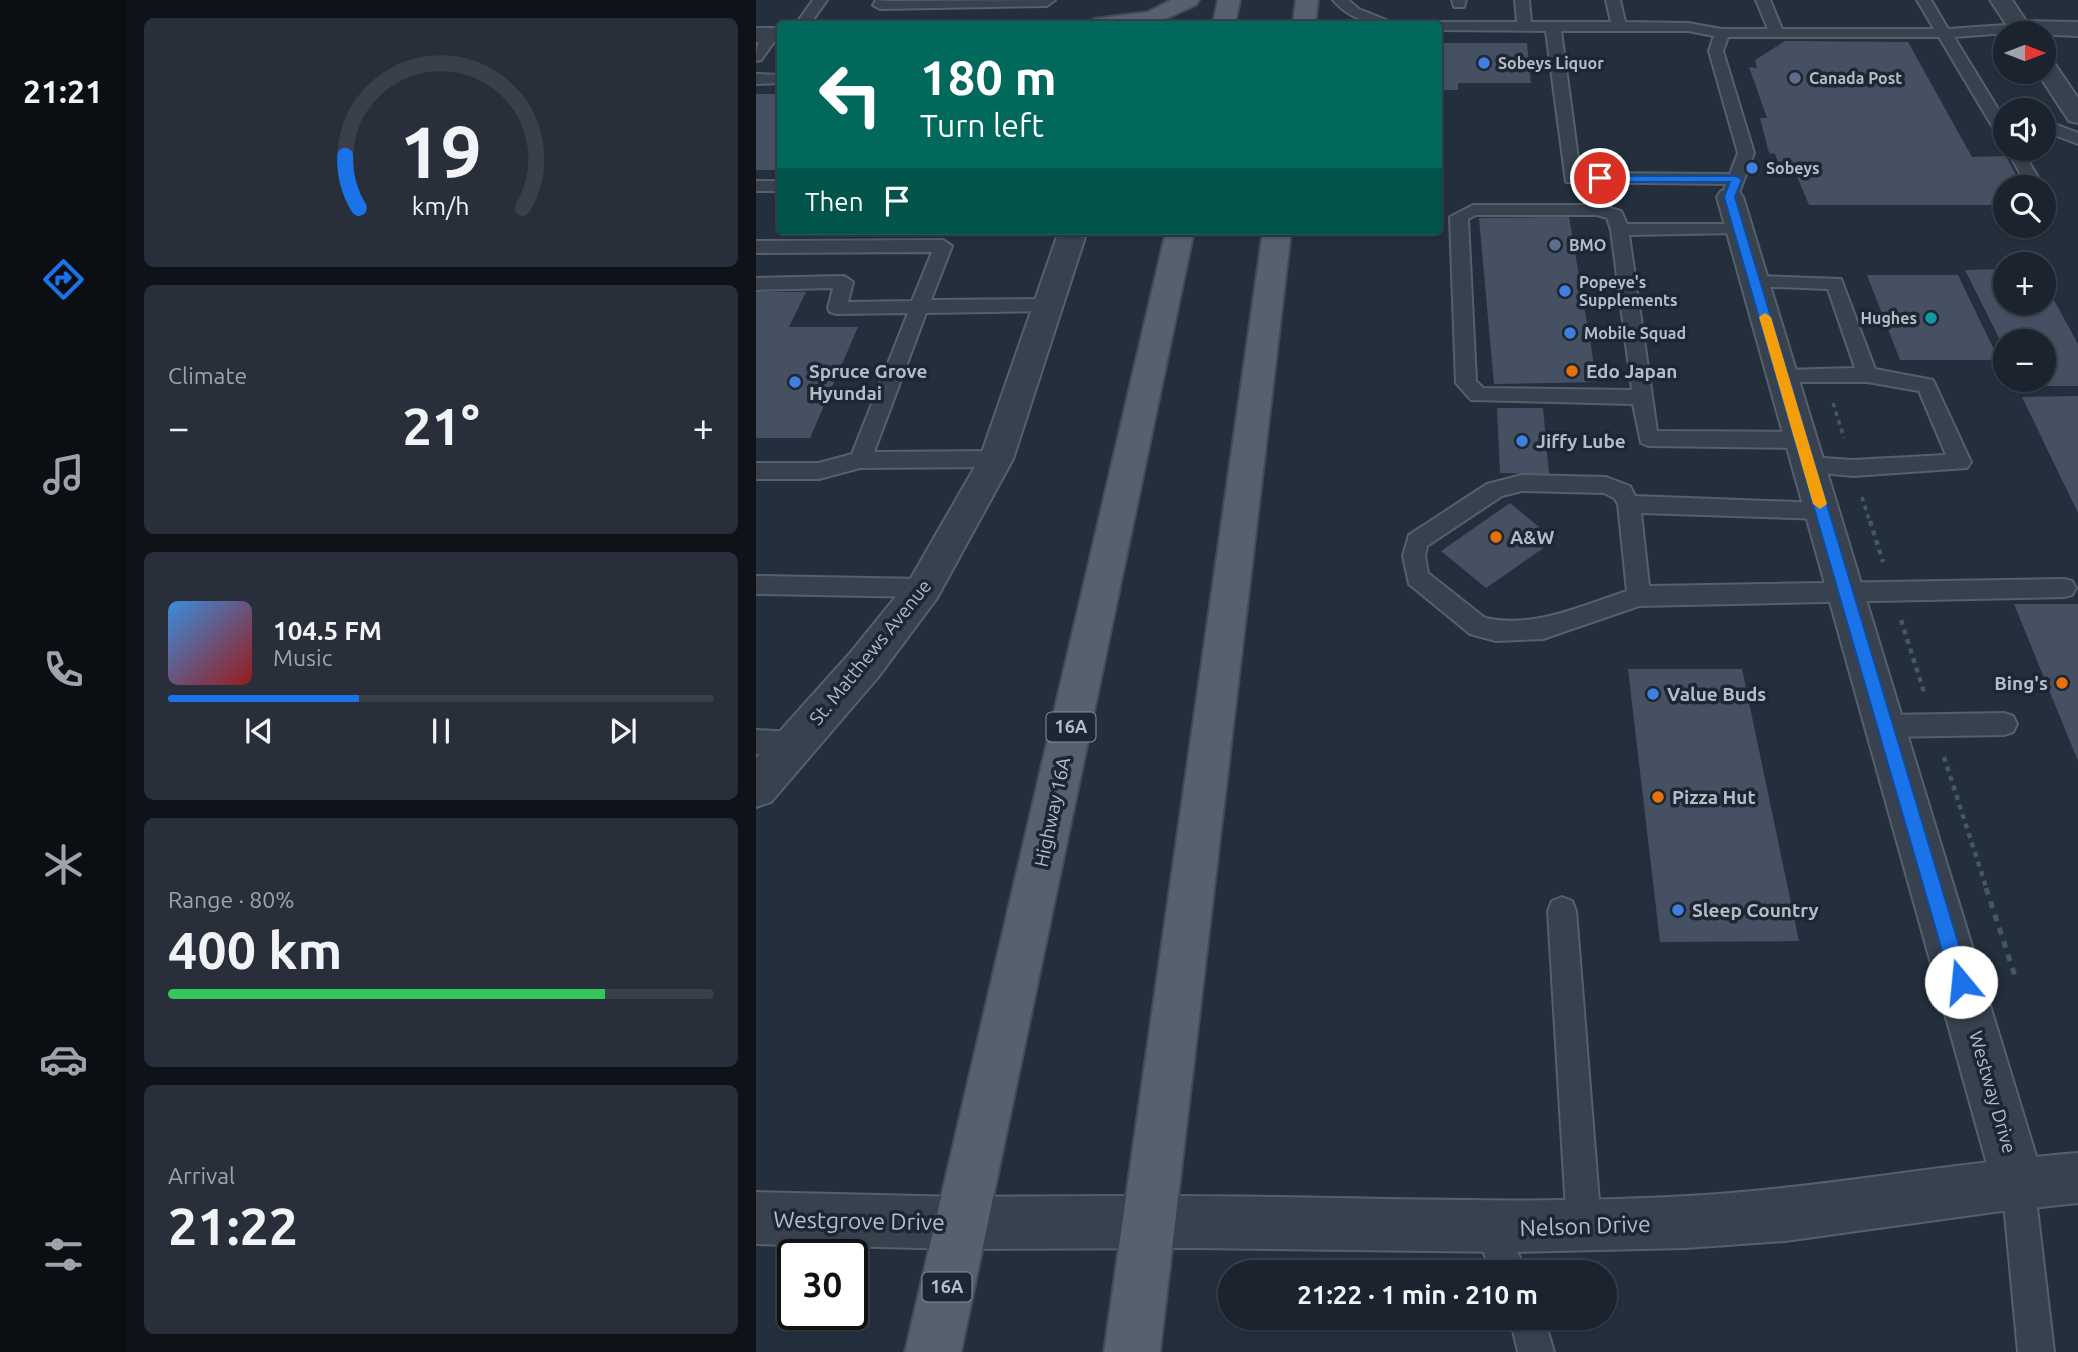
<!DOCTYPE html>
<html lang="en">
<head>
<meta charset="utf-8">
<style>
	:root { --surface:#1b232e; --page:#282f3a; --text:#f1f3f6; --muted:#a0a4aa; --line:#39404a; --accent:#1a73e8 }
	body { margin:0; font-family:Ubuntu,sans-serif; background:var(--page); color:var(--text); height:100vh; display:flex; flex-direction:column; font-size:26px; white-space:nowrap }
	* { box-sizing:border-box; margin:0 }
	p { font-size:23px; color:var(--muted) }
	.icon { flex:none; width:38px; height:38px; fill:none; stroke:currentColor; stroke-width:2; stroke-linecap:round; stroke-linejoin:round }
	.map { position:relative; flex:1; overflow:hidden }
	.panel { display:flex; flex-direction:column; gap:18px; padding:18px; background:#0f1319; width:630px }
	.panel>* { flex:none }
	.banner { position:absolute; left:21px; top:21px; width:665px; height:214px; border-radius:7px; box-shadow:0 2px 5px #0004,0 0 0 2px var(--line); background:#00695c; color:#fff; overflow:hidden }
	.needle { width:46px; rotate:90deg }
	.buttons { position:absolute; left:1237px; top:21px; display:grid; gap:14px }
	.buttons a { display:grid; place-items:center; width:63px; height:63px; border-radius:50%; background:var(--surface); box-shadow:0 2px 5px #0004,0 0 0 2px var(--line); font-size:35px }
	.speed { position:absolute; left:21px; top:1239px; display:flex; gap:14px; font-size:35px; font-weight:700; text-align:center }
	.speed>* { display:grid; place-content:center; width:91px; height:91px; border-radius:50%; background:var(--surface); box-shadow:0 2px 5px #0004,0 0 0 2px var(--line); line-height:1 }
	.speed .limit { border:4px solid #111; border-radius:10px; background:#fff; color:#111 }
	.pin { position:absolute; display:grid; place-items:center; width:60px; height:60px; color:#fff; margin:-30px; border:4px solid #fff; border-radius:50%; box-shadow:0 2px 7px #0007 }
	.me { position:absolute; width:77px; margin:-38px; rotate:343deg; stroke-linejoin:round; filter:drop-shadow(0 0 5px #0008) }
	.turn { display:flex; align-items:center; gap:24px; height:147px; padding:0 28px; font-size:32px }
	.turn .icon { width:91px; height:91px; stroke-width:2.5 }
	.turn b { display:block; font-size:49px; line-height:60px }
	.then { display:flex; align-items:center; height:66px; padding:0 28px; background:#0003; gap:14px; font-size:26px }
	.big { font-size:52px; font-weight:600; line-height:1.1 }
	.panel .widget { flex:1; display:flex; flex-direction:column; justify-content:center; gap:10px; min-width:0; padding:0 24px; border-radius:10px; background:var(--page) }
	.panel .dial { align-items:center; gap:0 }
	.dial svg { height:182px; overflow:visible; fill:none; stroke:var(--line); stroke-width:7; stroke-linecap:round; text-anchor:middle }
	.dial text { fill:var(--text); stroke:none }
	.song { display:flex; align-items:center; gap:21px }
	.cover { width:84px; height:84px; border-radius:10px; background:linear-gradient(135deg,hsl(210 70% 55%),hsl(0 70% 35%)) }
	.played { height:7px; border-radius:4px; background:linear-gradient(90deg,var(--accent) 35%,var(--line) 35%) }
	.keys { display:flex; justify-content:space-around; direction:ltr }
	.heat { display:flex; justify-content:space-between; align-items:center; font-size:38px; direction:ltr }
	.charge { height:10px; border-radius:5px; background:linear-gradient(90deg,#34c759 80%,var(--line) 0) }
	.trip { position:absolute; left:462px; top:1260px; width:399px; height:70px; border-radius:35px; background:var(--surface); box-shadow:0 2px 5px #0004,0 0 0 2px var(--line); font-weight:600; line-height:70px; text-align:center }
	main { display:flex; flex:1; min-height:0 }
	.menu { display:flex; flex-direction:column; width:126px; justify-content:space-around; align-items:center; background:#0b0e12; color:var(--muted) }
	.menu .icon { width:49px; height:49px }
	.menu .selected { color:var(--accent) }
	.menu b { font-size:32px; color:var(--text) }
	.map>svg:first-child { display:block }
	.building { fill:#455162 }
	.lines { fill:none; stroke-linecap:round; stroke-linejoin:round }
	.service-casing { stroke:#565f6c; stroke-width:4 }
	.minor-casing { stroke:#565f6c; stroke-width:4 }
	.tertiary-casing { stroke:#565f6c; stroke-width:4 }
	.primary-casing { stroke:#414a57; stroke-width:4 }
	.path-far2 { stroke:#44595c; stroke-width:3.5; stroke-dasharray:4.5 4.5; stroke-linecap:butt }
	.path-far1 { stroke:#44595c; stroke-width:4.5; stroke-dasharray:5 5; stroke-linecap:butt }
	.path { stroke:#44595c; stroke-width:5; stroke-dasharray:7 7; stroke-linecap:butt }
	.service { fill:#38414e; fill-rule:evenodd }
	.minor { fill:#38414e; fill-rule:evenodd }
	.tertiary { fill:#38414e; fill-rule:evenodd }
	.primary { fill:#56606e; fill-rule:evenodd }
	.route { fill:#1a73e8; stroke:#114b97; stroke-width:2 }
	.slow { fill:#f59e0b }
	.shop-dot { fill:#3f7fe0; stroke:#1d2633; stroke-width:2.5 }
	.service-dot { fill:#5c6f8a; stroke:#1d2633; stroke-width:2.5 }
	.culture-dot { fill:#0f9aa8; stroke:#1d2633; stroke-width:2.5 }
	.food-dot { fill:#e8710a; stroke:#1d2633; stroke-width:2.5 }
	.labels { text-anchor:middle; stroke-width:7; stroke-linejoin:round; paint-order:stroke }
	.far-poi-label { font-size:16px; font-weight:bold; fill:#b4bcc9; stroke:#1d2633; text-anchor:start }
	.shield { fill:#1d2633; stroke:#878f9c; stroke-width:2 }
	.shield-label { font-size:18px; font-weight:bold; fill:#b4bcc9 }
	.poi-label { font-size:19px; font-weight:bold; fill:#b4bcc9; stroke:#1d2633; text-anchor:start }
	.street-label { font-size:19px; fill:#b4bcc9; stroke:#1d2633 }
	.near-street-label { font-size:23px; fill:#b4bcc9; stroke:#1d2633 }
</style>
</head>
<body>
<main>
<nav class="menu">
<b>21:21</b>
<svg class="icon selected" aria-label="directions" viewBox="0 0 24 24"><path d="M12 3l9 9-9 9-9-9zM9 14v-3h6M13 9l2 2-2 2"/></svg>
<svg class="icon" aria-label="music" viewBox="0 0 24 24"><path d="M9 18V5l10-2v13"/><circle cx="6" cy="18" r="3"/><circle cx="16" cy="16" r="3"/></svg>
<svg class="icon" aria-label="phone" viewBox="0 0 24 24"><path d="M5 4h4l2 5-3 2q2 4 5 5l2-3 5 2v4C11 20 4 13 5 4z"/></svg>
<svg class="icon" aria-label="climate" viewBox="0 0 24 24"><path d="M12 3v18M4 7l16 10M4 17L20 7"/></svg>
<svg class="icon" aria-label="car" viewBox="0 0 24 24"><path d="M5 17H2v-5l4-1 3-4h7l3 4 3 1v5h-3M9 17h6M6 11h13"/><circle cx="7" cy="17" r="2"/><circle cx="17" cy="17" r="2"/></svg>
<svg class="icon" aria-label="filters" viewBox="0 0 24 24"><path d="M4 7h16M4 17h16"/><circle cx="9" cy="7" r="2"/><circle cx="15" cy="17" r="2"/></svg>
</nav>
<section class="panel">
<div class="widget dial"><svg viewBox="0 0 100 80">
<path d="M14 69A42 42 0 1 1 86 69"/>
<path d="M14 69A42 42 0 0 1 8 46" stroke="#1a73e8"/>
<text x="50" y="56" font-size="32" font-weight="700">19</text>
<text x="50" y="72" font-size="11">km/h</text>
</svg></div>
<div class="widget"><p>Climate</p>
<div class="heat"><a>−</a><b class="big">21°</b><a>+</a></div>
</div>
<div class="widget">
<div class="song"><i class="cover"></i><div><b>104.5 FM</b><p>Music</p></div></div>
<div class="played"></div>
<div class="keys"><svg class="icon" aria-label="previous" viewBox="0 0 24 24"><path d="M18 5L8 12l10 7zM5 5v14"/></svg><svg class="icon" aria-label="pause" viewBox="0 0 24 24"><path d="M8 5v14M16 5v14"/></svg><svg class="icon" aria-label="next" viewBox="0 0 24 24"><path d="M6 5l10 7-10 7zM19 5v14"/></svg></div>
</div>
<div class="widget"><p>Range · 80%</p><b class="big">400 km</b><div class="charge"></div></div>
<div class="widget"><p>Arrival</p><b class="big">21:22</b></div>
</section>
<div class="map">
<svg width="1322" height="1352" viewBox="0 0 1322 1352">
	<rect width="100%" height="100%" fill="#242f3e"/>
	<g class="building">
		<polygon points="1029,41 1152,42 1216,157 1250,156 1266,187 1250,187 1250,205 1053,205 1040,174 1027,175 1019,154 1013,153 1004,118 1011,118 993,67 1001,68 999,60"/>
		<polygon points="682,43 771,43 775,83 702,83 702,90 682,90"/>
		<rect x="0" y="94" width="24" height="76"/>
		<polygon points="813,217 841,382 738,384 723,218"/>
		<polygon points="1250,269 1250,303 1288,303 1288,282 1322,344 1322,386 1266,386 1263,380 1288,380 1288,341 1250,341 1250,352 1209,270"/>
		<polygon points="1111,275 1202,275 1243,360 1144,360"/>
		<polygon points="0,292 50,292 33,327 102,327 54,438 0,438"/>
		<polygon points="1322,396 1322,513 1266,397"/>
		<polygon points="741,408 787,408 793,474 744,473"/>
		<polygon points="754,503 799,540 730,588 685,551"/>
		<polygon points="1258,604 1322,604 1322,761"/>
		<polygon points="872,669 986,669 1043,941 904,942"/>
	</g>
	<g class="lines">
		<defs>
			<g id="service">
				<polygon points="57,0 71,0 54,24 40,24"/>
				<polygon points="120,0 134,1 299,0 291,6 124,9 117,5"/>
				<path d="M577,0H592L603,9L640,24C617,26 593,19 577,0Z"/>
				<polygon points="696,0 710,0 708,7 698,7"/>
				<path d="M759,0H773L775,22H855L850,0H864L869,22L932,23L966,29H1012L1000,0H1014L1026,29H1178L1161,0H1175L1192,29L1264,24L1271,28L1264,32L1198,37L1250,122V141L1242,136L1183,37H972L967,51L998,153L983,193L975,198L967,193L970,184L810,182L790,31L682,30V24H676L682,22H761ZM805,31H932L958,36L953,51L982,153L974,174L824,173Z"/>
				<path d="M16,31L23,35L5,60L0,61C0,49 2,34 16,31Z"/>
				<polygon points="0,74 24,75 24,83 0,84"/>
				<polygon points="1288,120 1322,133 1322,144 1288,131"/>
				<polygon points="1250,148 1265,149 1288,187 1288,188 1272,187"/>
				<rect x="0" y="181" width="24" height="10"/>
				<path d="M717,205H842L865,211L871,224H989L992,228L989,232L983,233L873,235L901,431L1045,432L1052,435L1055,440L1052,445L1045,448L892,446L885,443L877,404L715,400L700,383L694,217ZM720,215H841L851,218L855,230L876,390L727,388L720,381L712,219Z"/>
				<polygon points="187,240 196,246 175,300 293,299 300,301 302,305 300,309 293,311 170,313 118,452 240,451 247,453 251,459 247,465 240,467 104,468 63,479 0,479 0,463 63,463 96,454 152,313 81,314 74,312 72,308 77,288 0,290 0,278 88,276 97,282 92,302 156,301 176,252 0,253 0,241"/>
				<polygon points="999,276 1085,279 1119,369 1177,380 1215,462 1211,468 1097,476 1045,471 1041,465 1045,459 1052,457 1097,460 1190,455 1163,391 1111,382 1020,382 1017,377 1020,372 1027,370 1099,368 1072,289 993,286 990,282"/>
				<path d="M766,475L850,477L874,486L879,496L1066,503L1074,505L1077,511L1074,517L1066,519L885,513L893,586L1308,579L1316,581L1320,588L1316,595L1308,597L883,606L787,639L740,641L714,634L653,584L647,556L653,535L731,484ZM766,491L848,493L858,498L862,504L871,591C825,606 777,629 729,618L672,573L669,556L671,546L746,496Z"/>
				<polygon points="0,576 168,579 176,581 180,588 176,595 168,597 0,594"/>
				<polygon points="1248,713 1257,716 1261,724 1257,732 1248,735 1129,737 1120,734 1116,726 1120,718 1129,715"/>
				<polygon points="0,730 39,732 48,736 52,744 48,752 39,756 0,754"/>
				<polygon points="806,897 816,901 820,911 845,1227 840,1239 828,1244 816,1239 811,1227 792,911 796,901"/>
				<polygon points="1262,1166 1273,1171 1278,1182 1298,1352 1262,1352 1246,1182 1251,1171"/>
				<polygon points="734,1211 746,1216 770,1272 736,1272 717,1228 722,1216"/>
				<polygon points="754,1318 788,1318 798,1352 762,1352"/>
			</g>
			<g id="minor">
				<polygon points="1264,21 1322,22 1322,36 1256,33 1253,28 1256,23"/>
				<rect x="0" y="28" width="24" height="14"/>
				<polygon points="974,189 983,191 987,197 1288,1182 1280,1200 1262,1208 1244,1200 1236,1182 961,197 965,191"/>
				<polygon points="303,231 331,231 257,459 181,598 123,676 15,802 0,807 0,758 95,652 155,578 224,458"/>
				<polygon points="0,1192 206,1197 224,1205 232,1223 224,1241 206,1249 0,1244"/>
			</g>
			<g id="tertiary">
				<polygon points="1234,0 1256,0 1278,33 1256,33"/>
				<polygon points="1288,58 1296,60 1322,98 1322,123 1313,121 1281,72 1288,72"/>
				<path d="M1322,1153V1203L1238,1212L1029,1241L929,1248L754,1252L442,1248L206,1249L188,1241L180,1223L188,1205L206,1197C311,1196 416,1195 521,1197C657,1199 794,1204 931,1196C1062,1189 1191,1163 1322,1153Z"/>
			</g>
			<g id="primary">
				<polygon points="415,0 443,0 440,5 398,24 335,24 338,19 392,12"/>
				<polygon points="462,0 484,0 479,24 457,24"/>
				<polygon points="540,0 562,0 559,24 537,24"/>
				<polygon points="410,231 438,231 205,1352 149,1352"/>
				<polygon points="507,231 535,231 404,1352 348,1352"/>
			</g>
		</defs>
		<use href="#service" class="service-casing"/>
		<use href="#minor" class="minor-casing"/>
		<use href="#tertiary" class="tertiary-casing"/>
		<use href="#primary" class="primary-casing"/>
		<g class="path-far2">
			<polyline points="1077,403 1088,438"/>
			<polyline points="1106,497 1114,523"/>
		</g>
		<g class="path-far1">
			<polyline points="1114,521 1127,562"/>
			<polyline points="1145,620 1168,692"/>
			<polyline points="1188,757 1231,890"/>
		</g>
		<polyline class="path" points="1230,888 1259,976"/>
		<use href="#service" class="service"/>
		<use href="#minor" class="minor"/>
		<use href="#tertiary" class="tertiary"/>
		<use href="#primary" class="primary"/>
	</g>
	<polygon class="route" points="840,176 980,176 986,179 979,197 1214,982 1212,988 1205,991 1198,988 1195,982 968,197 974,182 844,182 838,178"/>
	<polygon class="slow" points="1009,313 1015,317 1071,504 1064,509 1057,504 1003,317"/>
	<g class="shop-dot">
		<circle cx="728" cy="63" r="7"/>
		<circle cx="996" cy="168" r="7"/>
		<circle cx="809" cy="291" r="7"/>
		<circle cx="814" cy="333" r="7"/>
		<circle cx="39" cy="382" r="7"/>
		<circle cx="766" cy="441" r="7"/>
		<circle cx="897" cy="694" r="7"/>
		<circle cx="922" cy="910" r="7"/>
	</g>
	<g class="service-dot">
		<circle cx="1039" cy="78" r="7"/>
		<circle cx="799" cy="245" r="7"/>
	</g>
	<circle class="culture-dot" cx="1175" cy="318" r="7"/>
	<g class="food-dot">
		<circle cx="816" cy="371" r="7"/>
		<circle cx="740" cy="537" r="7"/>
		<circle cx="1306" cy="683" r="7"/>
		<circle cx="902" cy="797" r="7"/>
	</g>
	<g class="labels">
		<g class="far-poi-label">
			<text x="742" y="69">Sobeys Liquor</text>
			<text x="1053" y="84">Canada Post</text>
			<text x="1010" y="174">Sobeys</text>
			<text x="813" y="251">BMO</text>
			<text x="823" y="288">Popeye's<tspan x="823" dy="18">Supplements</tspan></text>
			<text x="1161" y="324" text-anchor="end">Hughes</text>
			<text x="828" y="339">Mobile Squad</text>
		</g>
		<g class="shield">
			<rect x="290.5" y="712.5" width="49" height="29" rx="5"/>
			<rect x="166.5" y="1272.5" width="49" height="29" rx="5"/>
		</g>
		<g class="shield-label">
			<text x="315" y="733">16A</text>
			<text x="191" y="1293">16A</text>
		</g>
		<g class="poi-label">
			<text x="53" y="378">Spruce Grove<tspan x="53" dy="22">Hyundai</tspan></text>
			<text x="830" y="378">Edo Japan</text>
			<text x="780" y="448">Jiffy Lube</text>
			<text x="754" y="544">A&amp;W</text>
			<text x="1292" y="690" text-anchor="end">Bing's</text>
			<text x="911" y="701">Value Buds</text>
			<text x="916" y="804">Pizza Hut</text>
			<text x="936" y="917">Sleep Country</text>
		</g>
		<g class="street-label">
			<text transform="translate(114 652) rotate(-51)" y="7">St. Matthews Avenue</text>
			<text transform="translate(296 812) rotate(-78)" y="7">Highway 16A</text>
			<text transform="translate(1237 1092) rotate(74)" y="7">Westway Drive</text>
		</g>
		<g class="near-street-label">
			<text transform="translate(103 1221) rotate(1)" y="8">Westgrove Drive</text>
			<text transform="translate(829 1226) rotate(-2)" y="8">Nelson Drive</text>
		</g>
	</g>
</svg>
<div class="buttons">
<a><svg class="needle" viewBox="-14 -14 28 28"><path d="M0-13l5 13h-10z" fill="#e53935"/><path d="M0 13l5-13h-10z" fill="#a0a4aa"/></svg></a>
<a><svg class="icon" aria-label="sound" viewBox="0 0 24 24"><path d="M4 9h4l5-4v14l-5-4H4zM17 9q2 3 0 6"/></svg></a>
<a><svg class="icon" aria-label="search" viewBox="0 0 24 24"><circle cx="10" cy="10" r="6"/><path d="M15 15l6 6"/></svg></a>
<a>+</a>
<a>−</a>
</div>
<div class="speed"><div class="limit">30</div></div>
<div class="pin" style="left:844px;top:178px;background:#d93025"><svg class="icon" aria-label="arrive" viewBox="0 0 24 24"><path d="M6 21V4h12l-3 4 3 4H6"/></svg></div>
<svg class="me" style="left:1205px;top:982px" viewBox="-20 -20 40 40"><circle r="19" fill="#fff"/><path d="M0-13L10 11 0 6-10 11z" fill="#1a73e8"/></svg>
<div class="trip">21:22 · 1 min · 210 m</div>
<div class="banner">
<div class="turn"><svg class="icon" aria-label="left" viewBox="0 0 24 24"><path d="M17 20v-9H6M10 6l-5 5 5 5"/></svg><div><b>180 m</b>Turn left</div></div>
<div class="then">Then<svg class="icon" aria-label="arrive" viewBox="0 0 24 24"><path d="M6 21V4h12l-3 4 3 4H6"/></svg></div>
</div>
</div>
</main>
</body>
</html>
